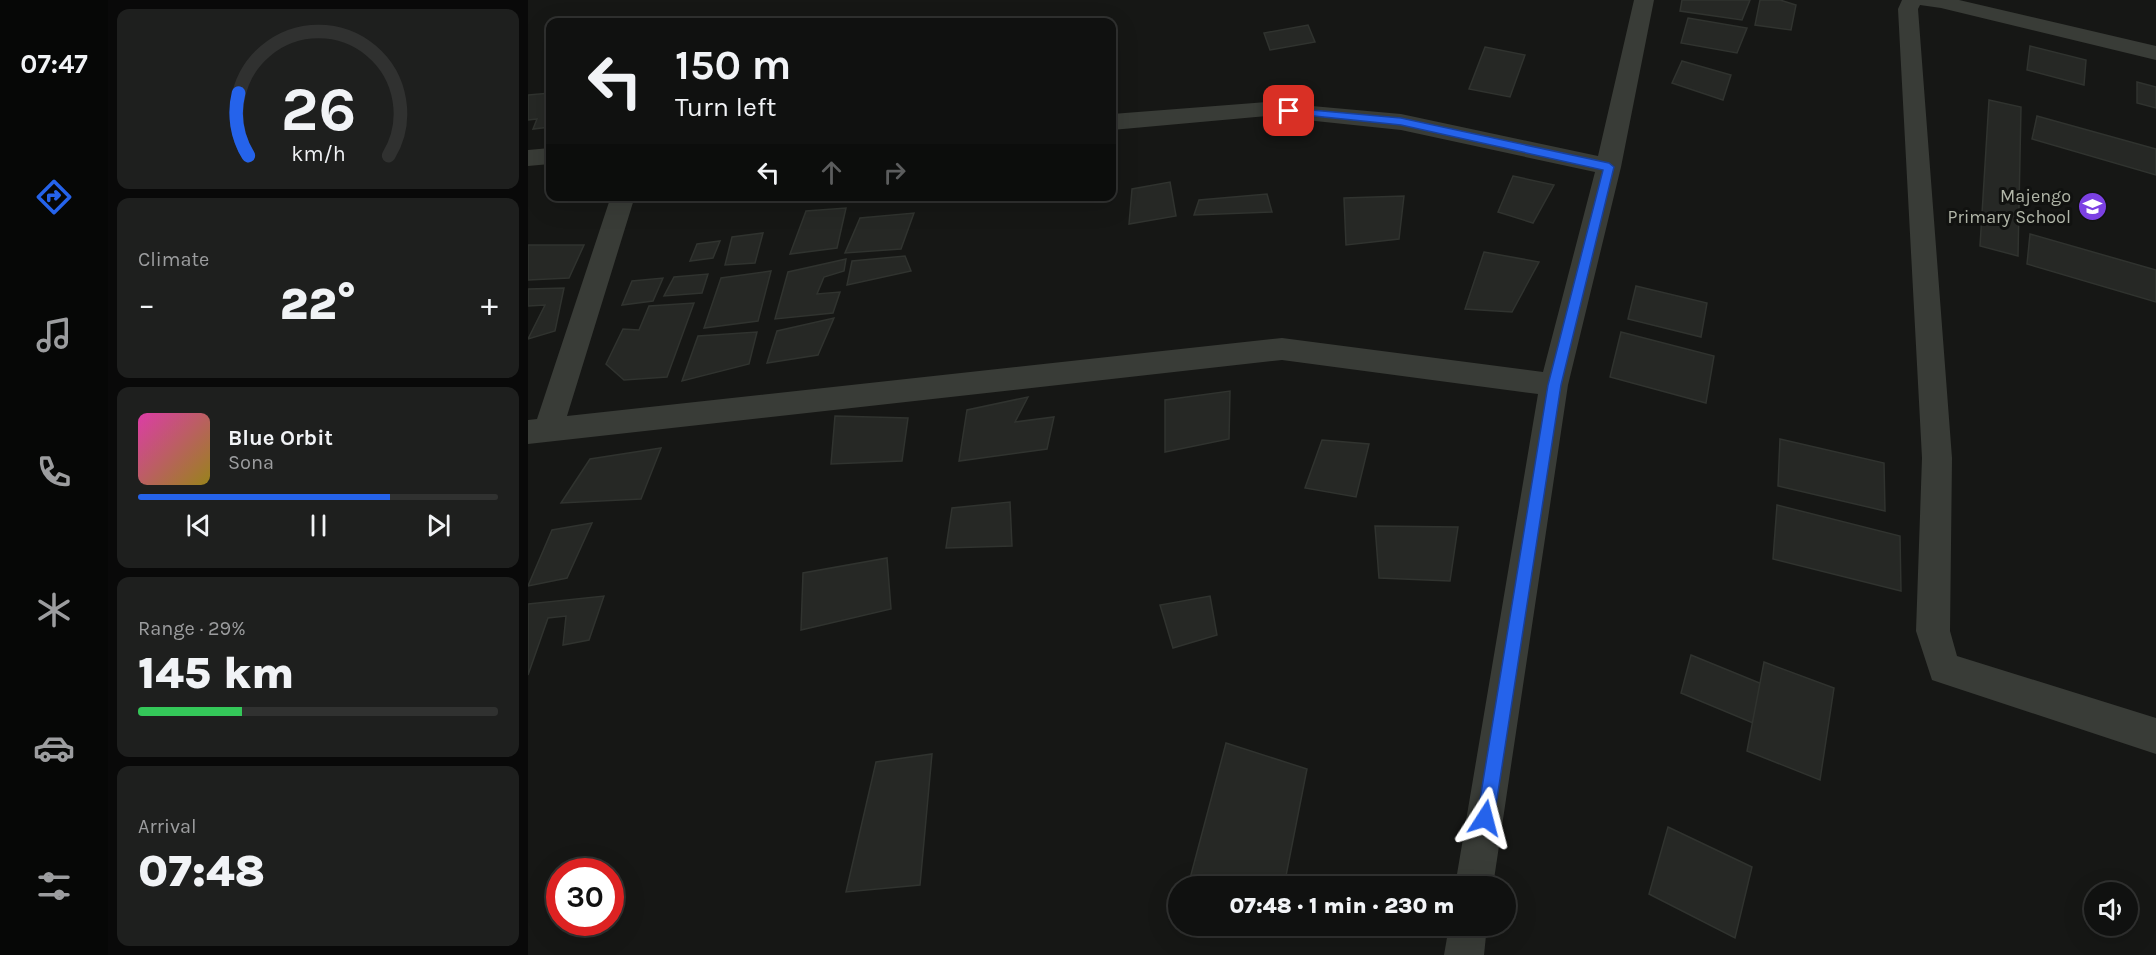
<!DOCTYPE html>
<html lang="en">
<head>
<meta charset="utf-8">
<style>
	:root { --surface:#101110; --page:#1e1f1e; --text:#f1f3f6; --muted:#9c9d9f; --line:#303130; --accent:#2563eb }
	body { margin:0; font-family:Karla,sans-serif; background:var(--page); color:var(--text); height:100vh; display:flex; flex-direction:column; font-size:22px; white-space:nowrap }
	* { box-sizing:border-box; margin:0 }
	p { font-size:20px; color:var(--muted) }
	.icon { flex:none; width:33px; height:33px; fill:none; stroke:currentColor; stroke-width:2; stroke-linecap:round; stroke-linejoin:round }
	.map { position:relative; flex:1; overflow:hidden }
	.drawer { display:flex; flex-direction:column; gap:9px; padding:9px; background:#090909; width:420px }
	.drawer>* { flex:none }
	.top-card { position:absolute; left:18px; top:18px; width:570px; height:183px; border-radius:12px; box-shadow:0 6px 24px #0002,0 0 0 2px var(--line); background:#101110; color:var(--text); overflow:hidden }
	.fabs { position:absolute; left:1556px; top:882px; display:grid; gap:12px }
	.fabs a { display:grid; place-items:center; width:54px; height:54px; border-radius:50%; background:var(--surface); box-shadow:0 6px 24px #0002,0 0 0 2px var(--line); font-size:30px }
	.speed { position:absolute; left:18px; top:858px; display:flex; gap:12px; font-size:30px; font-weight:700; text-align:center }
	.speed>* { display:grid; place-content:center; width:78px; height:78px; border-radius:50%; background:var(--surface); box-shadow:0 6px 24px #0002,0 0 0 2px var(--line); line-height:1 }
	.speed .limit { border:9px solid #d22; background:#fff; color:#111 }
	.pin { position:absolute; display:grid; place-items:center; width:51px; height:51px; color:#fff; margin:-26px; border-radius:12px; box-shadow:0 3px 9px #0006 }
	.me { position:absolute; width:66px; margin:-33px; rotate:9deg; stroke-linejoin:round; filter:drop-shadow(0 0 4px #0008) }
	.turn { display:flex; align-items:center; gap:21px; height:126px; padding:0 30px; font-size:27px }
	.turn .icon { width:78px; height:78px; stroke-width:2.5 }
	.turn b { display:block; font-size:42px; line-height:51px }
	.lanes { display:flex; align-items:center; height:57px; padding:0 30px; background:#0003; justify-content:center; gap:30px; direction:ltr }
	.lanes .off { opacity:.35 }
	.big { font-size:45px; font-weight:800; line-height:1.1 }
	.drawer .card { flex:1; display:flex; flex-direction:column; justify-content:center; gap:9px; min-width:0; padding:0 21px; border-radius:12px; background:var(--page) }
	.drawer .dial { align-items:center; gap:0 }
	.dial svg { height:156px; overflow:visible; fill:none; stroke:var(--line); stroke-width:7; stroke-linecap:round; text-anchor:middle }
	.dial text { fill:var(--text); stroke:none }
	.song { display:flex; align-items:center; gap:18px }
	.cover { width:72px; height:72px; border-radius:9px; background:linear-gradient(135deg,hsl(320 70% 55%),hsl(50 70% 35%)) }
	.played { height:6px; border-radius:3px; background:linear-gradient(90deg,var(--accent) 70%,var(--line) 70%) }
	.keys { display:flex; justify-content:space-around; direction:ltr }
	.heat { display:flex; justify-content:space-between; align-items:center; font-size:33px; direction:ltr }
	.charge { height:9px; border-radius:4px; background:linear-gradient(90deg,#34c759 29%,var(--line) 0) }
	.trip { position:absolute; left:640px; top:876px; width:348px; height:60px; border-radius:30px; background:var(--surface); box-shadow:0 6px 24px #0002,0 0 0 2px var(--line); font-weight:800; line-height:60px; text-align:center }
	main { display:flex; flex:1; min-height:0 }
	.tabs { display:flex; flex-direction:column; width:108px; justify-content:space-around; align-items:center; background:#060706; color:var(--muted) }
	.tabs .icon { width:42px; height:42px }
	.tabs .current { color:var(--accent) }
	.tabs b { font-size:27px; color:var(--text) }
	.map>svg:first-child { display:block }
	.building { fill:#262825; stroke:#30332f; stroke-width:1.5 }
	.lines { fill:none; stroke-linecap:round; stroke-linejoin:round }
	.street { fill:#393c37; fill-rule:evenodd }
	.route { fill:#2563eb; stroke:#184099; stroke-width:1.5 }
	.labels { text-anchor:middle; stroke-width:6; stroke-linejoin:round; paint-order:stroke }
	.poi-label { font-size:18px; fill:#b1b6a8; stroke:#111210; text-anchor:end }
</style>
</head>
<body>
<main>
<nav class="tabs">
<b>07:47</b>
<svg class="icon current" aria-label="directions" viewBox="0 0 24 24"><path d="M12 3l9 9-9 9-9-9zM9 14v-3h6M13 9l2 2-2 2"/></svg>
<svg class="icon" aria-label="music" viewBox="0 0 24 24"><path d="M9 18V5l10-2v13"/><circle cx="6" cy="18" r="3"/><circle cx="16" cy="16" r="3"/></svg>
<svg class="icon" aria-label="phone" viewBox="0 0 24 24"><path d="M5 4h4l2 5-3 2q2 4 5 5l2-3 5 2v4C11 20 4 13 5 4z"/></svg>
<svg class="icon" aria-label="climate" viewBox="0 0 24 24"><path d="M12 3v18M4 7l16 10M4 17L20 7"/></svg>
<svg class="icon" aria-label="car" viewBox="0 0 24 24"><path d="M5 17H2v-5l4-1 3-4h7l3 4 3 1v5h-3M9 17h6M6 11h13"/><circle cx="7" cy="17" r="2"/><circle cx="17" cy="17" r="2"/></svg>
<svg class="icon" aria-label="filters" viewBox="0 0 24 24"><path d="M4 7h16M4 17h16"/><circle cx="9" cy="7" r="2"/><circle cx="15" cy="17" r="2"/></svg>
</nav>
<section class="drawer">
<div class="card dial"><svg viewBox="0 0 100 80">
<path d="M14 69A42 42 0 1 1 86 69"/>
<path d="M14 69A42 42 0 0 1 9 37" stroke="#2563eb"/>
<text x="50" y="56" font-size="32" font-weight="700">26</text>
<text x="50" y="72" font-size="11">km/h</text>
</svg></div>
<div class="card"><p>Climate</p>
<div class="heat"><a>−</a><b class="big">22°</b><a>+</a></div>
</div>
<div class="card">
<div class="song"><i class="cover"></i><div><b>Blue Orbit</b><p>Sona</p></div></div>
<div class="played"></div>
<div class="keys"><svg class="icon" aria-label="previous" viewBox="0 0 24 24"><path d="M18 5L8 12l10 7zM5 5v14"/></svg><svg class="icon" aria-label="pause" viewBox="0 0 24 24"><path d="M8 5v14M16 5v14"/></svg><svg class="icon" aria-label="next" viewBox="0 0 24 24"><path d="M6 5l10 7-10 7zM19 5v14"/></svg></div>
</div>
<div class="card"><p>Range · 29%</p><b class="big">145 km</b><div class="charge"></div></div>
<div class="card"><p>Arrival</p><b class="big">07:48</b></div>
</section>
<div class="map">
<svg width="1628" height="955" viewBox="0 0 1628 955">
	<rect width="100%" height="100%" fill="#161715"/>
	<g class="building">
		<polygon points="1154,0 1222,0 1214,20 1152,11"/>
		<polygon points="1232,0 1252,0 1268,5 1263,30 1227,25"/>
		<polygon points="1160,18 1219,28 1209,53 1153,43"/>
		<polygon points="780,25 787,42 742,50 736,33"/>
		<polygon points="1502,46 1558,60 1556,85 1499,70"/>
		<polygon points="957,47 997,55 982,97 941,89"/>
		<polygon points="1154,61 1203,75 1195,100 1144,83"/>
		<polygon points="1609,82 1628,87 1628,108 1609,103"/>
		<polygon points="22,93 22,127 5,129 9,119 0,120 0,95"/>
		<polygon points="1461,100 1493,107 1490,256 1452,246"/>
		<polygon points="1509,116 1628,149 1628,175 1504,139"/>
		<polygon points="985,176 1026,185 1005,223 970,212"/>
		<polygon points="642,182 648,216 601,224 604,189"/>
		<polygon points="739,194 744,212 666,215 671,200"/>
		<polygon points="876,196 871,239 818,245 816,198"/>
		<polygon points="318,208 309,248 262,254 278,211"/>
		<polygon points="386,213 373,249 317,253 332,218"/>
		<polygon points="235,233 227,263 197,265 204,237"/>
		<polygon points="1502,234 1628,270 1628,302 1499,264"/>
		<polygon points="192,241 185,258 162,261 169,244"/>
		<polygon points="0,245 56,245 41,278 0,280"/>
		<polygon points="956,252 1011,262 984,312 937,309"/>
		<polygon points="377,256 383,271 319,285 324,261"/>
		<polygon points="318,259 316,271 296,277 289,294 312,292 305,313 247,319 260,272"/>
		<polygon points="243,271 230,321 176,328 193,278"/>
		<polygon points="180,274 174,293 136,296 146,277"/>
		<polygon points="135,278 125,301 94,305 104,281"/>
		<polygon points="1108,286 1179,303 1173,337 1100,319"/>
		<polygon points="36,288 27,331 0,339 17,305 0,306 0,289"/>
		<polygon points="166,303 139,377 96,380 78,364 95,329 111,330 121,306"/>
		<polygon points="306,318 290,355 239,363 249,331"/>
		<polygon points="229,332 221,364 154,381 170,336"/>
		<polygon points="1093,332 1186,356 1178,403 1082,377"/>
		<polygon points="702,391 701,439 637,452 637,400"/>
		<polygon points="500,397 487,422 526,417 519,449 431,461 439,410"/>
		<polygon points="307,416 380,418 374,461 303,464"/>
		<polygon points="1252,439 1356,463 1357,511 1250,486"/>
		<polygon points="794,440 841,444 828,497 777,488"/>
		<polygon points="133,448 113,499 33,503 62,459"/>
		<polygon points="482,502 484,546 418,548 424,508"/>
		<polygon points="1249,505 1372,536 1373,591 1245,559"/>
		<polygon points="64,523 39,578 0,586 24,530"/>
		<polygon points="847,526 930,527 922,581 851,578"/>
		<polygon points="359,558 363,609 273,630 275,573"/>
		<polygon points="76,596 61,640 35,645 38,616 20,618 0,675 0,604"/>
		<polygon points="682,596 689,635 645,648 632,605"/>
		<polygon points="1163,655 1234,684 1225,723 1153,693"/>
		<polygon points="1236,662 1306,688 1292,780 1219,751"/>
		<polygon points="698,743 779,769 756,886 660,886"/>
		<polygon points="404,754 392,885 318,892 348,762"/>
		<polygon points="1140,827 1224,867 1207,938 1121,894"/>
	</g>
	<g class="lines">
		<g class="street">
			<polygon points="1106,0 1126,0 1093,167 1040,385 965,886 927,886 1010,394 754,360 0,444 0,420 9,419 83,196 107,196 39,416 754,338 1015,372 1067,172 873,130 739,116 584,130 584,114 739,102 873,114 1070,156"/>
			<polygon points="1374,0 1431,0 1628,46 1628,60 1413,8 1392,5 1390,9 1424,458 1422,631 1429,656 1628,718 1628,754 1416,684 1404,680 1388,631 1394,458 1370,9"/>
			<polygon points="22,148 22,164 0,166 0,150"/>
			<polygon points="921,926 959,926 956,955 916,955"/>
		</g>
	</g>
	<polygon class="route" points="761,108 873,118 1081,163 1086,167 1033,385 966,818 963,824 957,826 952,824 949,818 1020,385 1075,170 873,125 757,113 757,109"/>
	<defs>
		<symbol id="school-disc" viewBox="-11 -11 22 22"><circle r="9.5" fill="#7c41e3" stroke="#111210"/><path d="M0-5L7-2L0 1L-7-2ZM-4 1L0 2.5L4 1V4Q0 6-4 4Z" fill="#fff"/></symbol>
	</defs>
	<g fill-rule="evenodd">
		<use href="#school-disc" x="1548" y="190" width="33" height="33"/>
	</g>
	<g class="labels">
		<g class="poi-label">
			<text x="1543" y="202">Majengo<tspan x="1543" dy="21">Primary School</tspan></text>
		</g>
	</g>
</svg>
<div class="fabs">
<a><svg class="icon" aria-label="sound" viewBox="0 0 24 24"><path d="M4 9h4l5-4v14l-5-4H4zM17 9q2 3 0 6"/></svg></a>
</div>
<div class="speed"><div class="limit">30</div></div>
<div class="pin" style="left:761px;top:111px;background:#d93025"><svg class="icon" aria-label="arrive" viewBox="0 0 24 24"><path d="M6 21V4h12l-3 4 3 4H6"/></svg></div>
<svg class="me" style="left:957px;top:818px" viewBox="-20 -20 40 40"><path d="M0-17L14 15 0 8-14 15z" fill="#2563eb" stroke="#fff" stroke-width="4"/></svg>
<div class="trip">07:48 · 1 min · 230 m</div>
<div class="top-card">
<div class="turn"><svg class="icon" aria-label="left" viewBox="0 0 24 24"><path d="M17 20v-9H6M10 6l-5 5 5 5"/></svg><div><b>150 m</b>Turn left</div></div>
<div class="lanes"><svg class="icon" aria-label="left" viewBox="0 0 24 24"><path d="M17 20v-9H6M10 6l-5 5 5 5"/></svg><svg class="icon off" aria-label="ahead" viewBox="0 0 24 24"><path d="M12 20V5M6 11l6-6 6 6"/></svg><svg class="icon off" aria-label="right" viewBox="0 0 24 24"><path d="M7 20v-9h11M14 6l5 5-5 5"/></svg></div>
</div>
</div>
</main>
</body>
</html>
